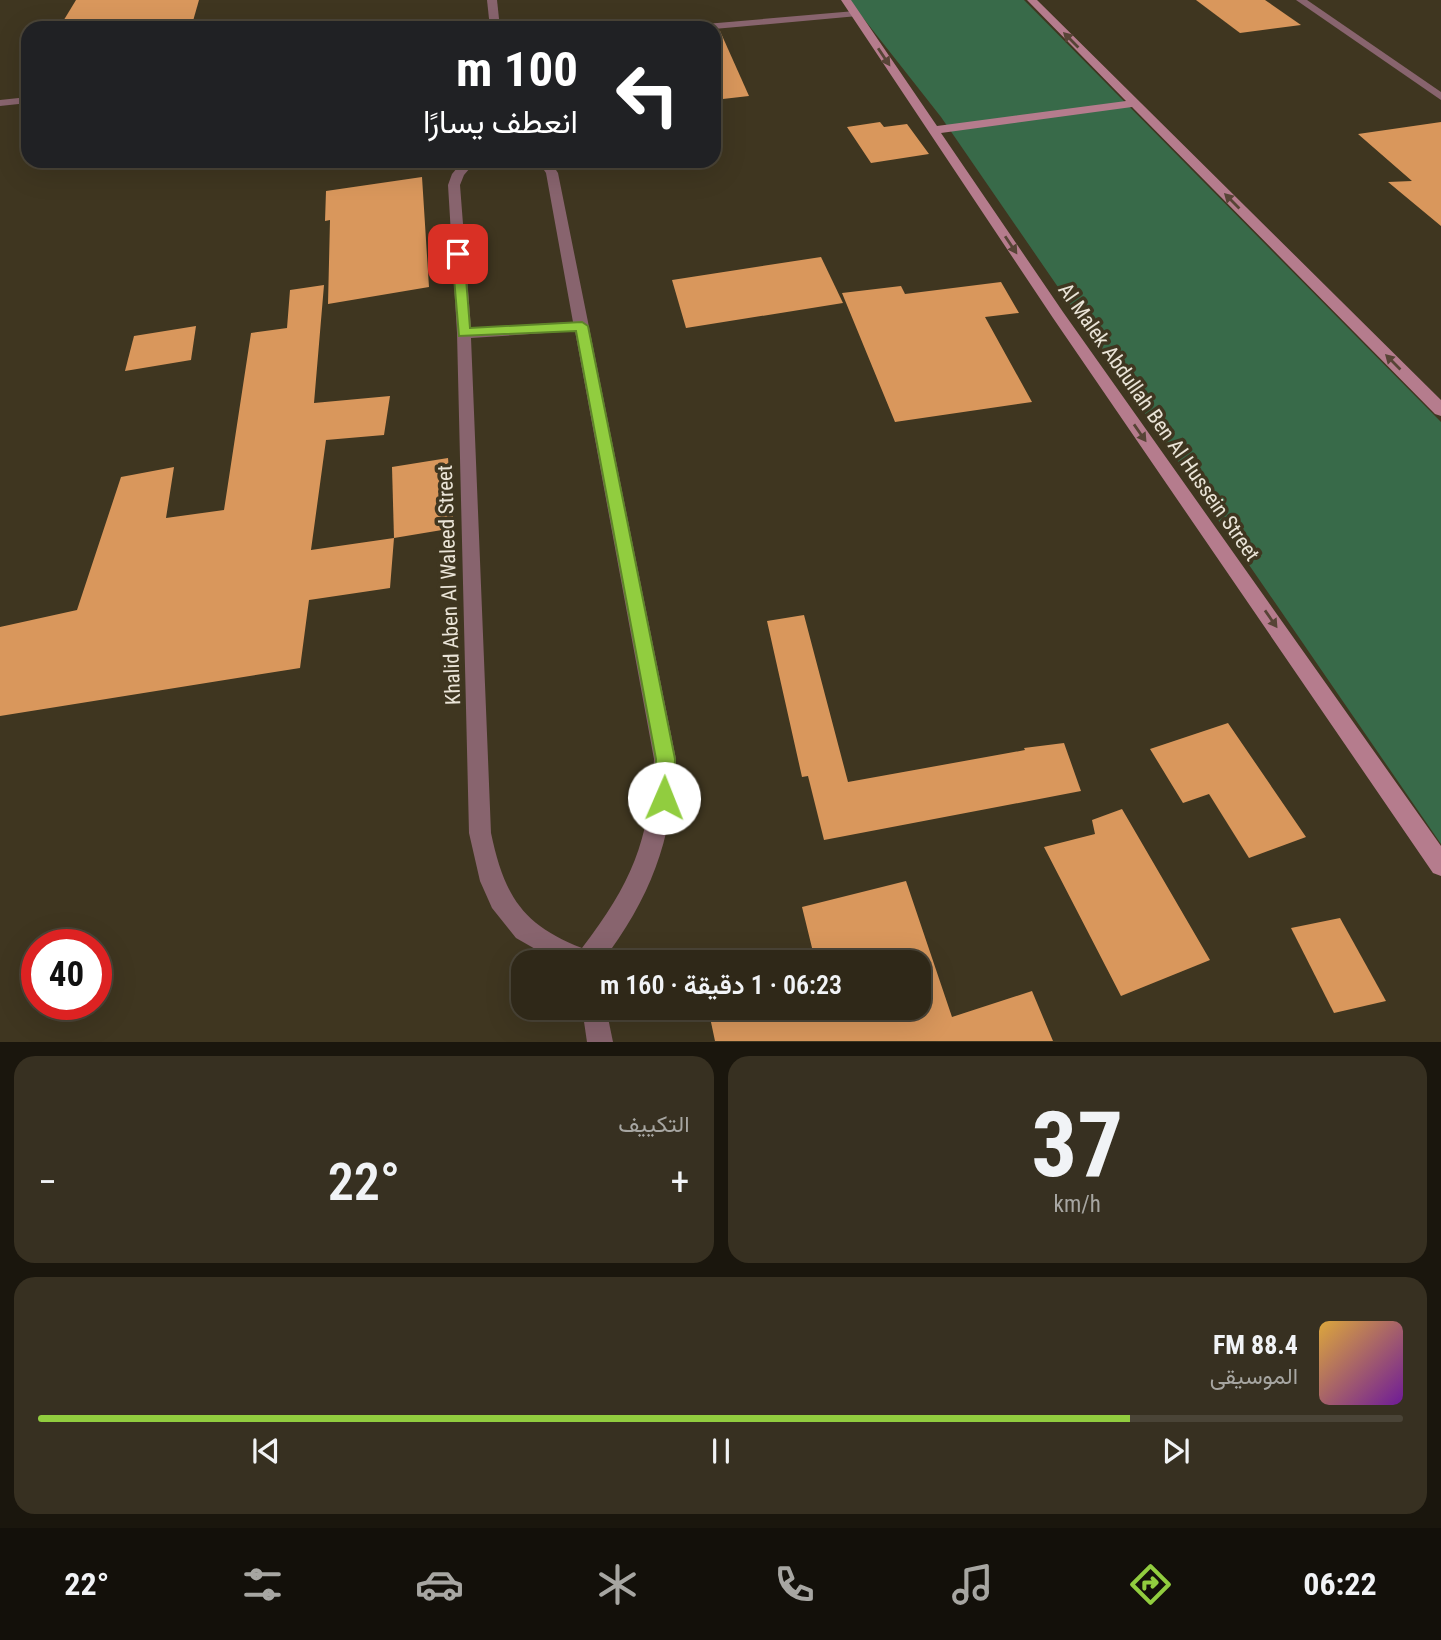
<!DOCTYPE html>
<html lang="ar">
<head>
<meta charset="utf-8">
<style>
	:root { --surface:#2f2818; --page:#373021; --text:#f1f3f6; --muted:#a7a6a2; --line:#4a4437; --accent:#91cd3f }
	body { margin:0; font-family:"Roboto Condensed",Vazirmatn,sans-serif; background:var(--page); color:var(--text); direction:rtl; height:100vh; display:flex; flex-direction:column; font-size:26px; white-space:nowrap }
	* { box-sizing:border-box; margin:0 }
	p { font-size:23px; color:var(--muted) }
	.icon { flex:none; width:38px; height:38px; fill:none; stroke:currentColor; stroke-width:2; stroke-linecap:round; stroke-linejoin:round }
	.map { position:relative; height:1042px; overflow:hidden; direction:ltr }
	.panel { display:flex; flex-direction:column; gap:14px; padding:14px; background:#1a160d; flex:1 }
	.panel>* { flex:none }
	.guide { position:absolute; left:21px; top:21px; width:700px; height:147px; border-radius:21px; box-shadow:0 7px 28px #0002,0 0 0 2px var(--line); direction:rtl; background:#202124; color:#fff; overflow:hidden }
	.speed { position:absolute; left:21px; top:929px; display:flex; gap:14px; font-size:35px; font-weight:700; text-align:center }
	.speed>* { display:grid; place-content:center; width:91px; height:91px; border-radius:50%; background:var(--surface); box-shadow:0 7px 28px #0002,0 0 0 2px var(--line); line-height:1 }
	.speed .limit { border:10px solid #d22; background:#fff; color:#111 }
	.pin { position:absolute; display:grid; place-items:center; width:60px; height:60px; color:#fff; margin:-30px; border-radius:14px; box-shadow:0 4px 10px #0006 }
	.me { position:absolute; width:77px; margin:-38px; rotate:1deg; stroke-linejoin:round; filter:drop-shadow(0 0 5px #0008) }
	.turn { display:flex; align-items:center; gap:24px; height:147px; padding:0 28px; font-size:32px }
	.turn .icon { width:91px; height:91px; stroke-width:2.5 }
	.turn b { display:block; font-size:49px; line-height:60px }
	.big { font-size:52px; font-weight:600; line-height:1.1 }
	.panel .card { flex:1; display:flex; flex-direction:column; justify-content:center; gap:10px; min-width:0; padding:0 24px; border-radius:21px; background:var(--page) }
	.panel .dial { align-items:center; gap:0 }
	.dial b { font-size:91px; line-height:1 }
	.song { display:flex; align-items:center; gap:21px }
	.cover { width:84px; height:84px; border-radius:10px; background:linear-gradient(135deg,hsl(40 70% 55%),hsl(280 70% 35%)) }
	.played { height:7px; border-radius:4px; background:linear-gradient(90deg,var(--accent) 80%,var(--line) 80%) }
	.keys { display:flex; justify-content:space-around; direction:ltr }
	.heat { display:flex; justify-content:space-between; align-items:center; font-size:38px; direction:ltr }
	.panel .tiles { flex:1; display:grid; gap:14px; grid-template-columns:1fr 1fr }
	.card:last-child { grid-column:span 2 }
	.trip { position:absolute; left:511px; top:950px; width:420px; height:70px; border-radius:21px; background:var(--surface); box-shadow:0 7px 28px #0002,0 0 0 2px var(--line); font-weight:600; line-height:70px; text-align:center; direction:rtl }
	.menu { display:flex; height:112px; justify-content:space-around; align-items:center; background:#13100a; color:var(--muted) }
	.menu .icon { width:49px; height:49px }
	.menu .current { color:var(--accent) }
	.menu b { font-size:32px; color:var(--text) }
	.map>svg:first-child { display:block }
	.green { fill:#386a49 }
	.building { fill:#d9975c }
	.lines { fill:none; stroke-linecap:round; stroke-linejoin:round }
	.minor { fill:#88646e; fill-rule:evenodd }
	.tertiary { fill:#88646e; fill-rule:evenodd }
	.secondary { fill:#b57c8d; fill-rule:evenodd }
	.oneway { fill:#574436 }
	.route { fill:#91cd3f; stroke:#5e8529; stroke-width:2 }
	.labels { text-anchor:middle; stroke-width:7; stroke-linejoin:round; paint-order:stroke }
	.street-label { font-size:21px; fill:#eae4d7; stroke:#3f3620 }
</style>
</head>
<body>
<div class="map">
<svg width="1441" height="1042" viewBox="0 0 1441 1042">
	<rect width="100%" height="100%" fill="#3f3620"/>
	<polygon class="green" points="849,0 1024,0 1441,422 1441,844 941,117"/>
	<g class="building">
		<polygon points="76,0 199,0 191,28 59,28"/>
		<polygon points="1196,0 1265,0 1301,25 1240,33"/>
		<polygon points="720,31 749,96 714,100 714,32"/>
		<polygon points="880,122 884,127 907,124 929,154 871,163 847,127"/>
		<polygon points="1441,122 1441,226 1388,182 1412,181 1358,134"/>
		<polygon points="422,177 429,287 328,304 330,220 325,221 326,191"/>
		<polygon points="821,257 843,303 686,328 672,280"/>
		<polygon points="1001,282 1019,313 985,317 1032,402 895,422 842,293 901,286 905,294"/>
		<polygon points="324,285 314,403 390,396 384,435 326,440 311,550 394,538 390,588 309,600 300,668 0,716 0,627 77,610 121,477 174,467 166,518 224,510 251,333 287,328 290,290"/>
		<polygon points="196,326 191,360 125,371 134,336"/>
		<polygon points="448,458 454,528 394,538 392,467"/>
		<polygon points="804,615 848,782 1025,750 1024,748 1064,743 1081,791 824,840 808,776 802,777 767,621"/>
		<polygon points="1228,723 1306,837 1249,858 1209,794 1183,803 1150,749"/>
		<polygon points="1122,809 1210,960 1121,996 1044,847 1095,834 1092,820"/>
		<polygon points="906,881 952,1017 1032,991 1053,1041 715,1041 708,1008 919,1008 919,962 790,962 814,956 802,907"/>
		<polygon points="1340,918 1386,1001 1334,1013 1291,928"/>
	</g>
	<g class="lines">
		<polygon class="minor" points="1296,0 1307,0 1441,92 1441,100"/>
		<g class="tertiary">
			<polygon points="487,0 497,0 500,28 490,28"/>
			<polygon points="855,11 858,12 858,16 714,29 689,28 694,25"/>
			<polygon points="28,97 28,103 0,106 0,100"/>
			<path d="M463,161H476L464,175L460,185L471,328L573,322L546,173L538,161H550L558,173L676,759C672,841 651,897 602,962H558L516,938L492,908L480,881L469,833L457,333L448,185L452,174ZM575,331L654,759C649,841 632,883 582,948C522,925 504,895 491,833L471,338Z"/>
			<polygon points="582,1008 606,1008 613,1042 587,1042"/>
		</g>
		<polygon class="secondary" points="841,0 851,0 937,126 1126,101 1027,0 1037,0 1441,400 1441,416 1435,414 1132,107 941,133 1063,312 1441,846 1441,876 1433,873 1053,318"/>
	</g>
	<defs><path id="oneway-solid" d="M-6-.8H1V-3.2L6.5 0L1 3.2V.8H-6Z" transform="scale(1.75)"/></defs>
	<g class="oneway">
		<use href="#oneway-solid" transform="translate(1071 40) rotate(-135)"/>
		<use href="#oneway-solid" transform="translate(884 57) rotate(56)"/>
		<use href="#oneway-solid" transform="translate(1232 201) rotate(-135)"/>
		<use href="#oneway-solid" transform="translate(1011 245) rotate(56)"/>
		<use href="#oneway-solid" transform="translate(1393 362) rotate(-135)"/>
		<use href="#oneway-solid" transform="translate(1140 433) rotate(55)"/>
		<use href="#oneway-solid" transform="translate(1271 619) rotate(55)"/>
	</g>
	<polygon class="route" points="458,250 464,254 470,328 582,322 588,326 675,759 674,798 671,805 664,808 657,805 654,798 656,759 576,331 459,336 452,254"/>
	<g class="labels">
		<g class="street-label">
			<text transform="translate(1159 422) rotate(55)" y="7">Al Malek Abdullah Ben Al Hussein Street</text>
			<text transform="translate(449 585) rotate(-92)" y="7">Khalid Aben Al Waleed Street</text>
		</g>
	</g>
</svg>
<div class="speed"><div class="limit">40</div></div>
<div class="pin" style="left:458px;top:254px;background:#d93025"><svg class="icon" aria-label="arrive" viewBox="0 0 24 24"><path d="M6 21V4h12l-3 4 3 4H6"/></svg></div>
<svg class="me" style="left:664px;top:798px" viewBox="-20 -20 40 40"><circle r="19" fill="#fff"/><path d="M0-13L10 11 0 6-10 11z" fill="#91cd3f"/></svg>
<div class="trip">06:23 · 1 دقيقة · 160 m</div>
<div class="guide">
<div class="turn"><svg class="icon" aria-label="left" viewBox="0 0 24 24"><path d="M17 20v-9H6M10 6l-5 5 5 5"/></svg><div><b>100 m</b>انعطف يسارًا</div></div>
</div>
</div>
<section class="panel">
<div class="tiles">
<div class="card dial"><b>37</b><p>km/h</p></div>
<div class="card"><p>التكييف</p>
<div class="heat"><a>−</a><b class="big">22°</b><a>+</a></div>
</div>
<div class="card">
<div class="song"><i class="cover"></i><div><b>88.4 FM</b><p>الموسيقى</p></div></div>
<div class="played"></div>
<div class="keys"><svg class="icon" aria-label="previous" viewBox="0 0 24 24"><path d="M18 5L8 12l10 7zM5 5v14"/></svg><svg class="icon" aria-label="pause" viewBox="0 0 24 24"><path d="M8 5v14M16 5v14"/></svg><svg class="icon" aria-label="next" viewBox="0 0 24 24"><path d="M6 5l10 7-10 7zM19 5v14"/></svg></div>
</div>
</div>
</section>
<nav class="menu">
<b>06:22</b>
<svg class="icon current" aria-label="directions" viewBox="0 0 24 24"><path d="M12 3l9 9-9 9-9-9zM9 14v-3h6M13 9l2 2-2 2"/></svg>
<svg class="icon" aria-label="music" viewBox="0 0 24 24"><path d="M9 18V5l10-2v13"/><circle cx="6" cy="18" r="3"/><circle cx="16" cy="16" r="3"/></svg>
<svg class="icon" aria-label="phone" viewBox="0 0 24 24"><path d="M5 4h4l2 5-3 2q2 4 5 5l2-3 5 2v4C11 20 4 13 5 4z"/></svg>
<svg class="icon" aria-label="climate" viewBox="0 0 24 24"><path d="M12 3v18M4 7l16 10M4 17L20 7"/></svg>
<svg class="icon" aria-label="car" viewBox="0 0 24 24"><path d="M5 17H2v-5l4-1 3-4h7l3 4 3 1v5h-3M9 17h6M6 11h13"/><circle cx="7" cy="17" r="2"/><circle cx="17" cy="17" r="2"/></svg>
<svg class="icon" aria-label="filters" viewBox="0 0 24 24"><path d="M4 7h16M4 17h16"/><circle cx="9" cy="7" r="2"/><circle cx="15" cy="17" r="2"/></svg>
<b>22°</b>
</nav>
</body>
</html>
